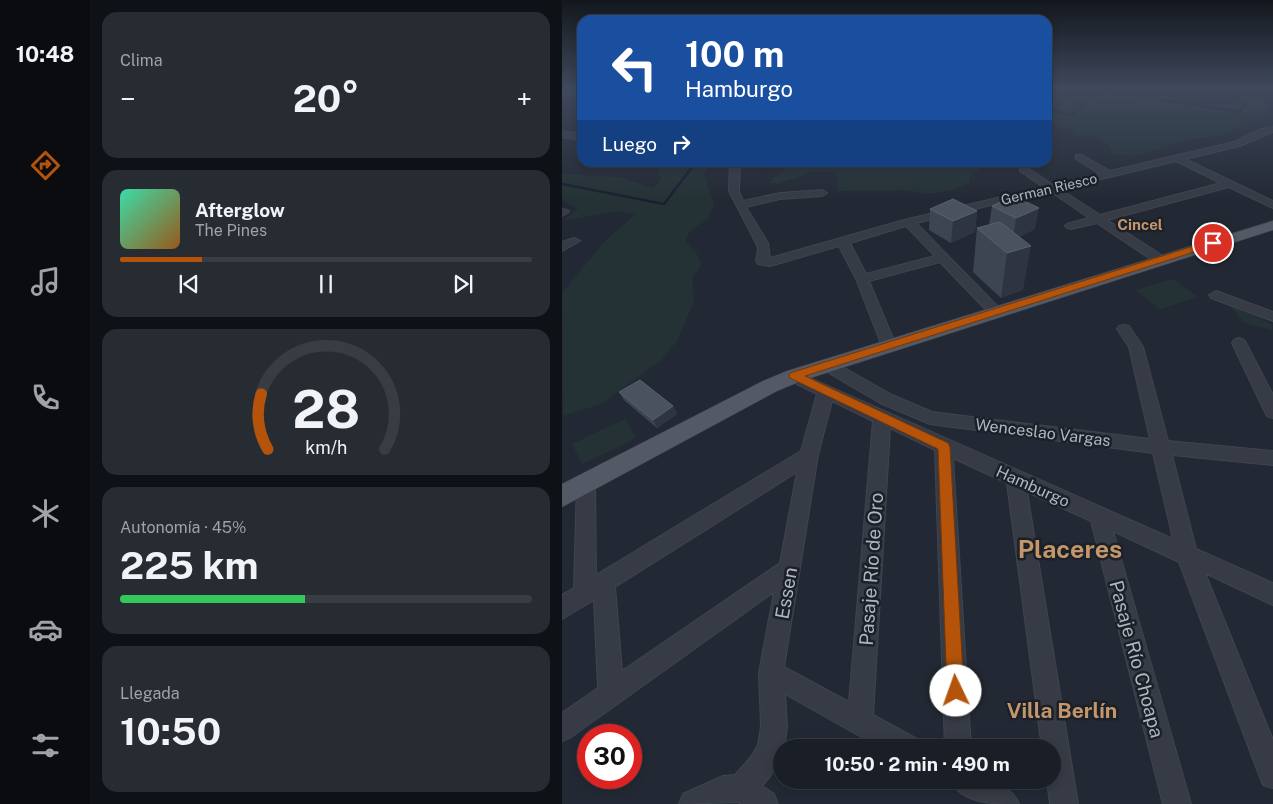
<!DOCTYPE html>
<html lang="es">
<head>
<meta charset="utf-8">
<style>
	:root { --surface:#1a1f27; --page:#272c33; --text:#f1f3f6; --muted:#9fa2a7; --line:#383d44; --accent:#b45309 }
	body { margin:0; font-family:"Public Sans",sans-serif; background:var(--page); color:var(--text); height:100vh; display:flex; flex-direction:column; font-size:19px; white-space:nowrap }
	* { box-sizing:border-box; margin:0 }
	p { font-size:16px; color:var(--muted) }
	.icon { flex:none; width:28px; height:28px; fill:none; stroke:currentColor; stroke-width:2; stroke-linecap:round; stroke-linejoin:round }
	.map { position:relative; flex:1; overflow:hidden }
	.side { display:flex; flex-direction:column; gap:12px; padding:12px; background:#0e1115; width:472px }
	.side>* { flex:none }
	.top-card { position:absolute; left:15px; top:15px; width:475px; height:152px; border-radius:15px; box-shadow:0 2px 8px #0003,0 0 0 1px var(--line); background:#1a4fa0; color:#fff; overflow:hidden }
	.speed { position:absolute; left:15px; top:724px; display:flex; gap:10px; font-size:25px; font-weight:700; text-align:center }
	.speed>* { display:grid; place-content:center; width:65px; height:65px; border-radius:50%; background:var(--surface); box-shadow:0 2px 8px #0003,0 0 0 1px var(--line); line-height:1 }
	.speed .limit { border:8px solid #d22; background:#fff; color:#111 }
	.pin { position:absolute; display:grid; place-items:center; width:42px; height:42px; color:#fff; margin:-21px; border:2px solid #fff; border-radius:50%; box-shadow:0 1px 5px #0007 }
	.me { position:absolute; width:55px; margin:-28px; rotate:357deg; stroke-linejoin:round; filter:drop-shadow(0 0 4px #0008) }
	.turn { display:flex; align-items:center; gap:18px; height:105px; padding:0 25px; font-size:22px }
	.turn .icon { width:65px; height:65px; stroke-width:2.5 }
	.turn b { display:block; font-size:35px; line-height:42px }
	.then { display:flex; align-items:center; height:48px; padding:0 25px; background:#0003; gap:10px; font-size:19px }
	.big { font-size:38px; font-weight:700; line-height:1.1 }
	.side .tile { flex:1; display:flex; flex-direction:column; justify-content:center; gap:8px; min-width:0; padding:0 18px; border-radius:15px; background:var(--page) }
	.side .dial { align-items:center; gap:0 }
	.dial svg { height:130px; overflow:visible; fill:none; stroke:var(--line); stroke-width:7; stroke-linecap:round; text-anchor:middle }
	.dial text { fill:var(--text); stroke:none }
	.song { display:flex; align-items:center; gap:15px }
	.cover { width:60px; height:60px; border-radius:8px; background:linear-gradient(135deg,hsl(160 70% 55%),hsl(30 70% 35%)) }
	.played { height:5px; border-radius:2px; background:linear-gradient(90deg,var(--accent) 20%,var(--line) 20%) }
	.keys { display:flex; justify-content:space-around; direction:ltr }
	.heat { display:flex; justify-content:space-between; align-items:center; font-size:28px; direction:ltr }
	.charge { height:8px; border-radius:4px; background:linear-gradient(90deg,#34c759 45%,var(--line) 0) }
	.trip { position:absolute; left:211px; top:739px; width:288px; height:50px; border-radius:25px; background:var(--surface); box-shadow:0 2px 8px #0003,0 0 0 1px var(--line); font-weight:700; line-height:50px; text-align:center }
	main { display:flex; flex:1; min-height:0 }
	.menu { display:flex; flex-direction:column; width:90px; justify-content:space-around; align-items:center; background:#0a0c10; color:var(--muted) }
	.menu .icon { width:35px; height:35px }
	.menu .active { color:var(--accent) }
	.menu b { font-size:22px; color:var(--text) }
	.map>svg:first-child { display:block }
	.green { fill:#243235 }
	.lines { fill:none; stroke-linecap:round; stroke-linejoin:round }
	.stream-far1 { stroke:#182030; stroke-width:2 }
	.stream { stroke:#182030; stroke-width:2.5 }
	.minor-casing { stroke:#3f444e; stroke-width:2 }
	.major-casing { stroke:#3f444e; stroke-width:1 }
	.minor { fill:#363b45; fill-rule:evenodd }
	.major { fill:#545a65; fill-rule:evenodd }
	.wall { fill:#3e4552 }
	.shaded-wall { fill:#2e3541 }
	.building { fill:#4a525e; stroke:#5a616e }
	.route { fill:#b45309; stroke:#753606 }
	.labels { text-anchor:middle; stroke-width:5; stroke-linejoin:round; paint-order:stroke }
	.far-street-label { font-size:14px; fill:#b0b6c1; stroke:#1b2029 }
	.far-neighbourhood-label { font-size:15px; font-weight:bold; fill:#c49669; stroke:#1b2029 }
	.street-label { font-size:16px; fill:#b0b6c1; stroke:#1b2029 }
	.near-street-label { font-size:19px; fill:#b0b6c1; stroke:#1b2029 }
	.near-neighbourhood-label { font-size:21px; font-weight:bold; fill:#c49669; stroke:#1b2029 }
	.near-district-label { font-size:25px; font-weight:bold; fill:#c49669; stroke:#1b2029 }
</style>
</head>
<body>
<main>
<nav class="menu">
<b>10:48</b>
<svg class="icon active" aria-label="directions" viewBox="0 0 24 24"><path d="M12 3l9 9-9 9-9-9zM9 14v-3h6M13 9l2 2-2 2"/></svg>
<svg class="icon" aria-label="music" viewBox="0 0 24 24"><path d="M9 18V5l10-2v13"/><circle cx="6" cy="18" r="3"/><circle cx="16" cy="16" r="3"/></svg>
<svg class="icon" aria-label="phone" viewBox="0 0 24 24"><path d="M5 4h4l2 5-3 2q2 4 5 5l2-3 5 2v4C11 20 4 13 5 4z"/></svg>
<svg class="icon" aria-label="climate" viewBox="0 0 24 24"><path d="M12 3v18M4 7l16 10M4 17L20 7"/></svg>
<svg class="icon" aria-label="car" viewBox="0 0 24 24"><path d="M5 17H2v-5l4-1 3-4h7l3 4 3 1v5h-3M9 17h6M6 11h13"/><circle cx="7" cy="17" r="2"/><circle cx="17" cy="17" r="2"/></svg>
<svg class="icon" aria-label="filters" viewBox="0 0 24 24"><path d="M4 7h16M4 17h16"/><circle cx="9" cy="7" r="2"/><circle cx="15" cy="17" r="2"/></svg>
</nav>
<section class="side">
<div class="tile"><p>Clima</p>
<div class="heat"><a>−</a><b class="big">20°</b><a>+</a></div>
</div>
<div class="tile">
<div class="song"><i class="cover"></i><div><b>Afterglow</b><p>The Pines</p></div></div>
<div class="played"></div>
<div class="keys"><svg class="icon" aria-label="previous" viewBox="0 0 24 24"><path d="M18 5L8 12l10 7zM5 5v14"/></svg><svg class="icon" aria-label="pause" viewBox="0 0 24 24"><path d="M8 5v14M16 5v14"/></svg><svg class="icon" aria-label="next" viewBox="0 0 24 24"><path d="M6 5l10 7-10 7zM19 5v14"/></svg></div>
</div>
<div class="tile dial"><svg viewBox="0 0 100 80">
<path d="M14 69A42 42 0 1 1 86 69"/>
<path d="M14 69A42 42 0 0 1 10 35" stroke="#b45309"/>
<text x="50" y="56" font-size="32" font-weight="700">28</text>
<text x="50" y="72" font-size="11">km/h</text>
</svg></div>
<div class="tile"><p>Autonomía · 45%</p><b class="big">225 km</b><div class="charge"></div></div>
<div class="tile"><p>Llegada</p><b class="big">10:50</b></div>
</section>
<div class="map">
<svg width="711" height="804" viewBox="0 0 711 804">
	<rect width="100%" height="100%" fill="#232934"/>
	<g class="green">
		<path d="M516,88H583C599,96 662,114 676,101C680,98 680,91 682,88H710L711,90L696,96L707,105L698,117L651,137L633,138L574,156L552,155C543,135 533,137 513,135L511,131C502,126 492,127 485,120V103L498,105L509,93Z"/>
		<polygon points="415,162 422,166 407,175 408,182 393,189 374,193 360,193 344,190 274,191 276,177 272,172 251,172 216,184 207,183 211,178 222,171 223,165 215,163"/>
		<polygon points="93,163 149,163 142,175 152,204 147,217 127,233 123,242 134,252 139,265 130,278 132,301 115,341 99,360 39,404 1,416 0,293 44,240 73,215 56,211 0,221 16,209 0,200 0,174 57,177 90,188 100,180"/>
		<polygon points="611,279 636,297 598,309 574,290"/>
		<polygon points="666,303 710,325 710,330 682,323"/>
		<polygon points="63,419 74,438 20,464 10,444"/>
	</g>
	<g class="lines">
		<polyline class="stream-far1" points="485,109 509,115 542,90 677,112 694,93 689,90 707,88"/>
		<polyline class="stream" points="0,184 102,204 134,162"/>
		<defs>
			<g id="minor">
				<polygon points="20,89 20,93 0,95 0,91"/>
				<path d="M711,127V132L678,146L623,159L711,201V208L667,187L545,220L601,256L603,259L601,262H593L535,223L509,229L505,228L503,226L505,224L527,218L488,191L354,223L441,312L439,315H429L378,262L307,281L334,346L332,349H322L320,346L294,279L277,246L208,266L196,264L194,261L196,249L194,243L167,191L168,162H178L177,191L181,201L218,193L260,190L265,193L260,196L218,199L184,207L206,243L208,258L342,220L481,187L458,171V167H464L491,185L538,174L514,159V155H520L548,171L672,142L699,129ZM614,161L659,183L538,215L498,189ZM344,226L373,256L304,274L288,243Z"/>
				<polygon points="0,131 20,134 20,140 0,137"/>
				<polygon points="0,209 6,210 7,212 0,216"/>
				<polygon points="12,238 18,241 0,251 0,242"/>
				<polygon points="654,291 711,312 711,321 649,298 647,295"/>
				<path d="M562,325L567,326L581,347L606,441L711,451V465L610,455L634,549L711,583V605L643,573L711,740V788L701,785L697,775L617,562L551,531L629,804H601L529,521L465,492L516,804H488L485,780H490V748H480L445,483L391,458L409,748H383L373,450L328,428L311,715L355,739L359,748H319L223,694L225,727L222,748H220C220,761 209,776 200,786L212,794L216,804H179L176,802L117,804L121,794L161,776L173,775L189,757L196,745L199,727L197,673L212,592L9,737L0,741V713L36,688L32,600L0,619V595L12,588L15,483L17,477L24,475L31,477L33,483L34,575L239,451L255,394L227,380L224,376L227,372L232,371L611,539L591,453L368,424L318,403L260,369L257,365L260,361L265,360L270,361L330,395L370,412L588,439L567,347L555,329L557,326ZM270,401L311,421L287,702L222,667L256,455ZM235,472L218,563L60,671L53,587Z"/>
				<polygon points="677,338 682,340 684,343 711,395 711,418 705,416 703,412 670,343 672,340"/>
				<path d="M388,780C414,780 445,776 457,804C432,804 400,804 388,780Z"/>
			</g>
			<polygon id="major" points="711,221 711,230 239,381 215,391 0,507 0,484 201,381 225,371"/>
		</defs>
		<use href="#minor" class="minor-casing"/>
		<use href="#major" class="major-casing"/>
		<use href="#minor" class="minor"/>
		<use href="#major" class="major"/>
	</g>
	<g class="wall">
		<polygon points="452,196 473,229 457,237 461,290 439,298 411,272 415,228 427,225 430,206"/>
		<polygon points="368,209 415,211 413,232 389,243 367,230"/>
		<polygon points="57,392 111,406 115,414 95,428 62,400"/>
	</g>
	<g class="shaded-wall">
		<polygon points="477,208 473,229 451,240 454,218"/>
		<polygon points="415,211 413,232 389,243 391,221"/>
		<polygon points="469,246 461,290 439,298 445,253"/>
		<polygon points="111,406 115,414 95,428 91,420"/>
	</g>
	<g class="building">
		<polygon points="452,196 477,208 454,218 430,206"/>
		<polygon points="391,199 415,211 391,221 368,209"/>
		<polygon points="438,222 469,246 445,253 415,228"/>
		<polygon points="78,380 111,406 91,420 57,392"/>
	</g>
	<linearGradient id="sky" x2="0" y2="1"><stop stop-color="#13171d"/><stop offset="0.44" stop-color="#3f495c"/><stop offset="1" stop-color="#3f495c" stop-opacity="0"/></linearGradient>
	<rect width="711" height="200" fill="url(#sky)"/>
	<polygon class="route" points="651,240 654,241 654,245 243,376 386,443 388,447 402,691 400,697 394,700 387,697 385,691 376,449 228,378 227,376 228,373"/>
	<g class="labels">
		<g class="far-street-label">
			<text transform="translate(487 189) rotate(-13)" y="5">German Riesco</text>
		</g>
		<g class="far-neighbourhood-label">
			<text x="578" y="230">Cincel</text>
		</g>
		<g class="street-label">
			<text transform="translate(481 432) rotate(7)" y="6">Wenceslao Vargas</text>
			<text transform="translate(471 486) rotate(24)" y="6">Hamburgo</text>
		</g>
		<g class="near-street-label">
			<text transform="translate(309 569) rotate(-86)" y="7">Pasaje Río de Oro</text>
			<text transform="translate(224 593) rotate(-80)" y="7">Essen</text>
			<text transform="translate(575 659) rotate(75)" y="7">Pasaje Río Choapa</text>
		</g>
		<g class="near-neighbourhood-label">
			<text x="500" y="718">Villa Berlín</text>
		</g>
		<g class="near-district-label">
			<text x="508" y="558">Placeres</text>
		</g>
	</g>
</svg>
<div class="speed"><div class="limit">30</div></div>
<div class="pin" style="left:651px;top:243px;background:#d93025"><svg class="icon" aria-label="arrive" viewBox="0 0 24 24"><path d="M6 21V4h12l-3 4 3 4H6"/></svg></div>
<svg class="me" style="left:394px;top:691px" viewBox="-20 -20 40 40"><circle r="19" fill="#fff"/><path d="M0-13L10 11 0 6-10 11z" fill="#b45309"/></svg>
<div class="trip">10:50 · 2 min · 490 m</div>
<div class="top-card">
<div class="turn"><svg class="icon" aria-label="left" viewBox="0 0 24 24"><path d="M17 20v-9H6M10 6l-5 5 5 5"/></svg><div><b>100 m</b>Hamburgo</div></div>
<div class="then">Luego<svg class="icon" aria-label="right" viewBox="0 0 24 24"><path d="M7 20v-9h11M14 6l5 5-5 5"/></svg></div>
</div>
</div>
</main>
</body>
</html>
